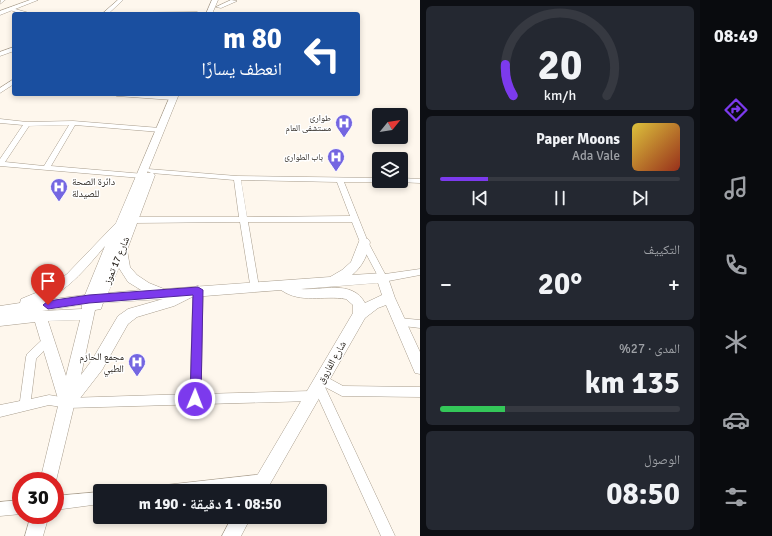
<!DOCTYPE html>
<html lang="ar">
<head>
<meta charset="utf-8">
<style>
	:root { --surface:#171b24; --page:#242831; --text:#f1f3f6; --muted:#9ea1a6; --line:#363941; --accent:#7c3aed }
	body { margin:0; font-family:Signika,"Noto Naskh Arabic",sans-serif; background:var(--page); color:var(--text); direction:rtl; height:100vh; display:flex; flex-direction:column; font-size:15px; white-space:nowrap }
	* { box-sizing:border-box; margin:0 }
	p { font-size:13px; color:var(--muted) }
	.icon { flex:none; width:22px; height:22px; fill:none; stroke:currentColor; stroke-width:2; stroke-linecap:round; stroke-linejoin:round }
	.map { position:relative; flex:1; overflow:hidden; direction:ltr }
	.details { display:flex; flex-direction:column; gap:6px; padding:6px; background:#0d0f14; width:280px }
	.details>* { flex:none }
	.guide { position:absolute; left:12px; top:12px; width:348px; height:84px; border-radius:4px; box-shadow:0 2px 6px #0003; direction:rtl; background:#1a4fa0; color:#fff; overflow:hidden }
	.needle { width:26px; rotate:60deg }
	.buttons { position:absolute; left:372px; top:108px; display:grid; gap:8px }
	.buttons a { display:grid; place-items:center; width:36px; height:36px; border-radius:4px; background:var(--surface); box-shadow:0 2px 6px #0003; font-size:20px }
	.speed { position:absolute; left:12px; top:472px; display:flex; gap:8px; font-size:20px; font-weight:700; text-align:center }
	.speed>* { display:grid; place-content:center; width:52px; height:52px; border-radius:50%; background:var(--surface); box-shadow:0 2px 6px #0003; line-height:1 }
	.speed .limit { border:6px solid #d22; background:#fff; color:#111 }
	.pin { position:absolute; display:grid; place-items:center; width:34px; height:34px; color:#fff; margin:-41px -17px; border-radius:50% 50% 50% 0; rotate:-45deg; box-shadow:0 0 4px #0007 }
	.pin .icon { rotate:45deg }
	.me { position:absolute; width:44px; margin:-22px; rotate:1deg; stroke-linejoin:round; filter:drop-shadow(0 0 3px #0008) }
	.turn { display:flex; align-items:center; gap:14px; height:84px; padding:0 12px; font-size:18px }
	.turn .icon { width:52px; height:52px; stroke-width:2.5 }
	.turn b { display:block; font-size:28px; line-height:34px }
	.big { font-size:30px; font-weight:800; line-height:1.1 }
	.details .widget { flex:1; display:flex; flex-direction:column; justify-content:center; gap:6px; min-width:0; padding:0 14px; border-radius:6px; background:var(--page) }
	.details .dial { align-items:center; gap:0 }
	.dial svg { height:104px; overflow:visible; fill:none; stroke:var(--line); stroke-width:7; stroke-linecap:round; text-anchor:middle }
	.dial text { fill:var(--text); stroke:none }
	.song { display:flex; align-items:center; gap:12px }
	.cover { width:48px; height:48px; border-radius:6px; background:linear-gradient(135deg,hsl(50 70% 55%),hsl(10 70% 35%)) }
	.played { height:4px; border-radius:2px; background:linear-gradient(90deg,var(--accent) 20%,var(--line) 20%) }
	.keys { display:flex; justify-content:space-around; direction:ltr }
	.heat { display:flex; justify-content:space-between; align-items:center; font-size:22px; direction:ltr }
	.charge { height:6px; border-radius:3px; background:linear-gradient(90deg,#34c759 27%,var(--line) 0) }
	.trip { position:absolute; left:93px; top:484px; width:234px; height:40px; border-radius:4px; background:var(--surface); box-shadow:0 2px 6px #0003; font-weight:800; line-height:40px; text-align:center; direction:rtl }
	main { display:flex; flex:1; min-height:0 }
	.menu { display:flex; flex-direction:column; width:72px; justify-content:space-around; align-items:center; background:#090b0e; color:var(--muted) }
	.menu .icon { width:28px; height:28px }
	.menu .current { color:var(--accent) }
	.menu b { font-size:18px; color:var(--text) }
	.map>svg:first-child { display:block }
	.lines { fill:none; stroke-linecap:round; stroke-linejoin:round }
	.street-casing { stroke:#a89d8d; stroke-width:1 }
	.secondary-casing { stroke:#a89d8d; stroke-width:1 }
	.street { fill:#fff; fill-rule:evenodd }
	.secondary { fill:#fff; fill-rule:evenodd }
	.route { fill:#7c3aed; stroke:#51269a }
	.labels { text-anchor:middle; stroke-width:3; stroke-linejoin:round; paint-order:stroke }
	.far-poi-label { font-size:9px; fill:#28231d; stroke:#fff; text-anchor:end }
	.poi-label { font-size:10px; fill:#28231d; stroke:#fff; text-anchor:start }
	.street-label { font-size:10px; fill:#28231d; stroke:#fff }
</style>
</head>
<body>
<main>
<nav class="menu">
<b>08:49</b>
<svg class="icon current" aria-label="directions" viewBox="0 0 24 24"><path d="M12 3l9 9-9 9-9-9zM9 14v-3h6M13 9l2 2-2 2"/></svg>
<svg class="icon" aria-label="music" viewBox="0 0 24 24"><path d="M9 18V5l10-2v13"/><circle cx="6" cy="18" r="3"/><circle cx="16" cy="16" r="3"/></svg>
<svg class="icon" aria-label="phone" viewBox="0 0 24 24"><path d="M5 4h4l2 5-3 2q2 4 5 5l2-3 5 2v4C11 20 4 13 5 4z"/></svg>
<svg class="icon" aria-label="climate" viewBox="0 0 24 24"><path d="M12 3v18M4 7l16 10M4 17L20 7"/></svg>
<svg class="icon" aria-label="car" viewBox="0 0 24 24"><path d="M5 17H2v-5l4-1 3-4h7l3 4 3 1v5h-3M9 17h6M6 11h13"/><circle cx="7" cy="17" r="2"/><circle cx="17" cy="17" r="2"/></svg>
<svg class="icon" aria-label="filters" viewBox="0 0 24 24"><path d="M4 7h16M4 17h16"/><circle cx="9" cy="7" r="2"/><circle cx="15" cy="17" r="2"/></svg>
</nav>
<section class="details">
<div class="widget dial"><svg viewBox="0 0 100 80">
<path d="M14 69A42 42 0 1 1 86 69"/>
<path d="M14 69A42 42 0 0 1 8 45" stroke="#7c3aed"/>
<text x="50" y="56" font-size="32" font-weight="700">20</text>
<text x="50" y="72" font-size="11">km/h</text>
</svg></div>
<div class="widget">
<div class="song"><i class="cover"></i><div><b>Paper Moons</b><p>Ada Vale</p></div></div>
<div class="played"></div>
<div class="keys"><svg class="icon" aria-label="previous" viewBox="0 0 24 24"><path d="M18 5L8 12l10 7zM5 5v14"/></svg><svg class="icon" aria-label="pause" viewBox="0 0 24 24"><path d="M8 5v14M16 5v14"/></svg><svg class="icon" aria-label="next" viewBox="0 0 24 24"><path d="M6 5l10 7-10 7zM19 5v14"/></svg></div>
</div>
<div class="widget"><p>التكييف</p>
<div class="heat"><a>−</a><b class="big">20°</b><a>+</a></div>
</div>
<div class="widget"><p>المدى · 27%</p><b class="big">135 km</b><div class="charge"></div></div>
<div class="widget"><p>الوصول</p><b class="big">08:50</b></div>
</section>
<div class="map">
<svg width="420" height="536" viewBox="0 0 420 536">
	<rect width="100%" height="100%" fill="#fef7ed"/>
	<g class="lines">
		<defs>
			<g id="street">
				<polygon points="5,0 0,4 1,0"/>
				<polygon points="118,0 123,0 109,13 197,12 199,13 102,14"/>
				<polygon points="12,8 29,13 29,14 22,14 10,10"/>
				<polygon points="14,47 14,51 0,56 0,52"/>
				<polygon points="14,79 14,84 0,93 0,88"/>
				<polygon points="114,94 173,96 176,98 173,100 117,96"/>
				<path d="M0,119L27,122L73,121L160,128L163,130L160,132L75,125L51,166L144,174V178H141L0,166V159L23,125L0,123ZM69,125L44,166L5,162L29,126Z"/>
				<path d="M148,169L237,176L379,178V181L382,182H344L368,242L385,274L420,269V275L383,282L380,280L360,242L352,222H248L259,287L257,290H251L240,222L133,223L129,220L133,217H239L234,180L151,173L147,171ZM241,180L337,182L350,216L247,217Z"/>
				<polygon points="401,178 420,179 420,183 398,182 401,181"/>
				<polygon points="198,286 201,287 203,290 201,394 311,391 315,392 317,396 315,400 311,401 67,408 49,405 0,417 0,405 20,401 26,357 27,354 44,338 48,337 52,338 53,341 36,359 31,399 49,395 67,398 190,394 193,290 195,287"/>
				<polygon points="399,318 420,320 420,328 395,325 394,322 395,319"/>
				<polygon points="321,374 343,386 420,387 420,397 342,396 325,387 395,536 381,536 312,384 317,375"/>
				<polygon points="264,474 268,476 270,480 268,484 264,486 222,491 159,491 160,486 165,485"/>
				<polygon points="100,492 100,504 55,510 55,496"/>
				<polygon points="21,500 21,514 0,516 0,502"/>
			</g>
			<g id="secondary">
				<polygon points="30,0 38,0 0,15 0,11"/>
				<polygon points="212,0 218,0 212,14 206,14"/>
				<polygon points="231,0 237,1 221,8 216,7"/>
				<path d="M171,94H179L147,173H153L155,175L127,250L130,267L137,275L149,283L164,289L330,277L342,270L351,262L360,239H368L370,242C368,255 362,267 352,275L383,273L387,275L395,298L420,352V374L415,373L386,305L378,308L365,318L266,491H248L353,313V305L346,299C323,295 301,304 281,290L192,297L174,306L137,317L128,324L102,370L74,406L55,485V481H40L59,402L35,322L0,326V306L20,303L21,299L50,287L67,274L116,223ZM105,246L85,295L45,300C71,288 87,267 105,246ZM119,268L128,282L141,290L108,293ZM378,283L382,295L365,303C352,279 322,291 301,289ZM163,299L128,309L118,316L92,360L81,375L95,310L101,309L103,303ZM82,305V309L42,311ZM80,320L66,376L48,321Z"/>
				<polygon points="31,515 49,515 43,536 25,536"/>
				<polygon points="232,517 251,517 241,536 222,536"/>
			</g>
		</defs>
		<use href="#street" class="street-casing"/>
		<use href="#secondary" class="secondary-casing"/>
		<use href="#street" class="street"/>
		<use href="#secondary" class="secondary"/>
	</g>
	<polygon class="route" points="198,287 203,290 201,399 199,403 195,405 191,403 190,399 193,295 89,303 48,309 43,305 48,301 89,295"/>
	<defs>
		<symbol id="hospital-pin" viewBox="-11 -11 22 30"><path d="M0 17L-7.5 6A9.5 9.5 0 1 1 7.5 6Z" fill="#7466e1" stroke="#fff"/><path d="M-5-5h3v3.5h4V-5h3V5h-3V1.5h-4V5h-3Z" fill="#fff"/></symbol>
	</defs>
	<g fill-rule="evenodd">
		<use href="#hospital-pin" x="334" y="113" width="20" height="27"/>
		<use href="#hospital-pin" x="326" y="147" width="20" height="27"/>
		<use href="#hospital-pin" x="49" y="177" width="20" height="27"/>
		<use href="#hospital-pin" x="127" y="352" width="20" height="27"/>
	</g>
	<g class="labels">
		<g class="far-poi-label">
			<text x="331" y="121">طوارئ<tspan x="331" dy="10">مستشفى العام</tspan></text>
			<text x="323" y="160">باب الطوارئ</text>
		</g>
		<g class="poi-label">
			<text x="72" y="185">دائرة الصحة<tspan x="72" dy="12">للصيدلة</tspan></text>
			<text x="124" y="360" text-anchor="end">مجمع الحازم<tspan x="124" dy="12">الطبي</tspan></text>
		</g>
		<g class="street-label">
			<text transform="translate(116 260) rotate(-67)" y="4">شارع 17 تموز</text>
			<text transform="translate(331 362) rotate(-60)" y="4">شارع الفاروق</text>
		</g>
	</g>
</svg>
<div class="buttons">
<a><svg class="needle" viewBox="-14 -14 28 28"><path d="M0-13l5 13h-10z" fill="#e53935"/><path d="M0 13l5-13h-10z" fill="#9ea1a6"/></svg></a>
<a><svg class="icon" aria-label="layers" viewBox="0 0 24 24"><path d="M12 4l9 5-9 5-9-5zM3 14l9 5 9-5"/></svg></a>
</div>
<div class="speed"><div class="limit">30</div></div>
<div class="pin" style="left:48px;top:305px;background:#d93025"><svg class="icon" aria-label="arrive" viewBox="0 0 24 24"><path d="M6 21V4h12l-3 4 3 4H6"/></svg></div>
<svg class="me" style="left:195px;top:399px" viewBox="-20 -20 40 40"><circle r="17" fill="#7c3aed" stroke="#fff" stroke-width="3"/><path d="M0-11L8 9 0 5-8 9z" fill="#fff"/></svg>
<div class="trip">08:50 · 1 دقيقة · 190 m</div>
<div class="guide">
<div class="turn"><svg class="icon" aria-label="left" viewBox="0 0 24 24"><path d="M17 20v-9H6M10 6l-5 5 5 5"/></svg><div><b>80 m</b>انعطف يسارًا</div></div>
</div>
</div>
</main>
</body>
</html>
